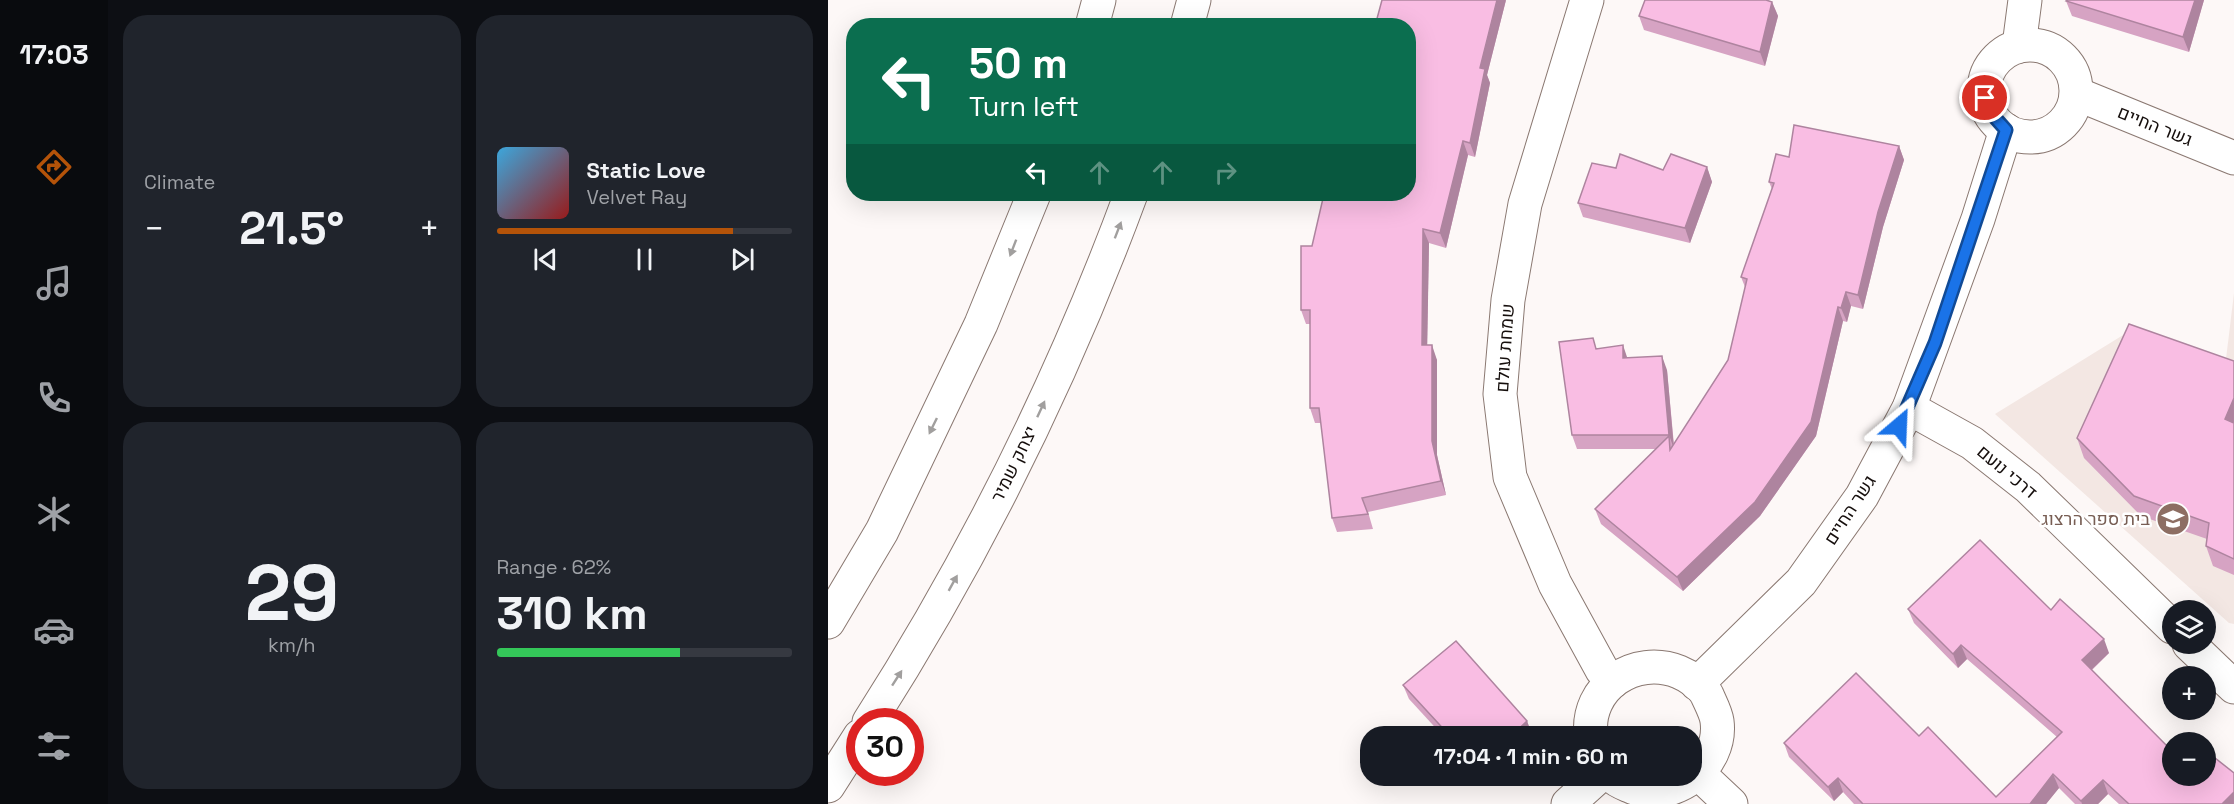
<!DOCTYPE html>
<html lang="en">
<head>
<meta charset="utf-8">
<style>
	:root { --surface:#171b24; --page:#20242c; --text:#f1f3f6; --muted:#9ea1a6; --line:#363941; --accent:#b45309 }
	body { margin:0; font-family:"Space Grotesk",Heebo,sans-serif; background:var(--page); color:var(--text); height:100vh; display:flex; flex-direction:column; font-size:22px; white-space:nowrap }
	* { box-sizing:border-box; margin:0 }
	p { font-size:20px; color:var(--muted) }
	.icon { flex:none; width:33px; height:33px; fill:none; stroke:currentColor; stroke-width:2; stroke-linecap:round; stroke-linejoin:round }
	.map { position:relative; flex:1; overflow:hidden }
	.sheet { display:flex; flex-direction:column; gap:15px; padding:15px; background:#0d0f14; width:720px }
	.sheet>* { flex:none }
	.banner { position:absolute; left:18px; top:18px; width:570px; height:183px; border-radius:24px; box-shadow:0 6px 24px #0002; background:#0b6e4f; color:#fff; overflow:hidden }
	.controls { position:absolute; left:1334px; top:600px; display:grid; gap:12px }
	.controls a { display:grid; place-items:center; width:54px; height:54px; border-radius:50%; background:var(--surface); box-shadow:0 6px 24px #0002; font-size:30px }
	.speed { position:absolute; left:18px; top:708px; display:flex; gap:12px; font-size:30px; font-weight:700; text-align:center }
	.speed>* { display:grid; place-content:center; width:78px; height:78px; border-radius:50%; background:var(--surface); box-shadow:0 6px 24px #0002; line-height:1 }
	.speed .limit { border:9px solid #d22; background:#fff; color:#111 }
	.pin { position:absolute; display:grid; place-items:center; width:51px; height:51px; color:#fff; margin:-26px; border:3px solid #fff; border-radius:50%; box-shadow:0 2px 6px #0007 }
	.me { position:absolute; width:66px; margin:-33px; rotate:26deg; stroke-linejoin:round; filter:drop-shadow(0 0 4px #0008) }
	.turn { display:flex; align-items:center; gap:21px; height:126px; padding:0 24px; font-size:27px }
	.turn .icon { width:78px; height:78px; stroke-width:2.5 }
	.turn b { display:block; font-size:42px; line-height:51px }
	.lanes { display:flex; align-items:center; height:57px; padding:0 24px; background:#0003; justify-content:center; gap:30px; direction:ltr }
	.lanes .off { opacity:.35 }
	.big { font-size:45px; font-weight:700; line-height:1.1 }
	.sheet .card { flex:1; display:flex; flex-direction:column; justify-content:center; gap:9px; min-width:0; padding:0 21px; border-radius:24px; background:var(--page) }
	.sheet .dial { align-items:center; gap:0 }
	.dial b { font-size:78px; line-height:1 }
	.song { display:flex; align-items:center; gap:18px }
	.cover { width:72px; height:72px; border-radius:9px; background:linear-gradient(135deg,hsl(200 70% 55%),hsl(0 70% 35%)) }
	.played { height:6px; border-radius:3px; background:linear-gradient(90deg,var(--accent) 80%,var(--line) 80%) }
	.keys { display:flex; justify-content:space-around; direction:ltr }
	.heat { display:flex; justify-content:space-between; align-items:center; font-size:33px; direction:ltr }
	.charge { height:9px; border-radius:4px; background:linear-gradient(90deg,#34c759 62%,var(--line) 0) }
	.sheet .tiles { flex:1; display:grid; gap:15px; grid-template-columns:repeat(2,1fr) }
	.trip { position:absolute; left:532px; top:726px; width:342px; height:60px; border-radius:24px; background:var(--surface); box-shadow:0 6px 24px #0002; font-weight:700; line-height:60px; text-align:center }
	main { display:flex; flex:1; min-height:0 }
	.tab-bar { display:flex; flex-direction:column; width:108px; justify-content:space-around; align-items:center; background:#090b0e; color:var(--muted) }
	.tab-bar .icon { width:42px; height:42px }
	.tab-bar .selected { color:var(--accent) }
	.tab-bar b { font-size:27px; color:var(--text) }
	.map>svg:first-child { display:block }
	.built { fill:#f3e7e3 }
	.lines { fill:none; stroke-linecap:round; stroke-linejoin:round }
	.minor-casing { stroke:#8a7871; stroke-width:35 }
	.secondary-casing { stroke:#8a7871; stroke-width:35 }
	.minor { stroke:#fff; stroke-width:33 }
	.secondary { stroke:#fff; stroke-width:33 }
	.wall { fill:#d6a3c3 }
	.shaded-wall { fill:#ae849f }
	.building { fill:#f9bde3; stroke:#ae849f; stroke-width:1.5 }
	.oneway { fill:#a19f9e }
	.route-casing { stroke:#114b97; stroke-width:15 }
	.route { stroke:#1a73e8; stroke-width:10 }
	.labels { text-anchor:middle; stroke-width:5; stroke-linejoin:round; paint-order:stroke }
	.street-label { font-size:18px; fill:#150e0c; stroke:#fff }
	.education-label { font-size:18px; fill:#785e54; stroke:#fff; text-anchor:end }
</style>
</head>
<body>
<main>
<nav class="tab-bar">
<b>17:03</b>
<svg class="icon selected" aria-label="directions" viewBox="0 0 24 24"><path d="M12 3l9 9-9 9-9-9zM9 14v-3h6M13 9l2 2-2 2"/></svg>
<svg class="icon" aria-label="music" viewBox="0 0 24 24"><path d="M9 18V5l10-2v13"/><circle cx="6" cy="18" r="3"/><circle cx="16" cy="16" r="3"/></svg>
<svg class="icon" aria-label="phone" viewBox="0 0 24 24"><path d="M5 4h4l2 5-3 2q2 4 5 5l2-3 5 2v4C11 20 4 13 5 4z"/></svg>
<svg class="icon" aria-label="climate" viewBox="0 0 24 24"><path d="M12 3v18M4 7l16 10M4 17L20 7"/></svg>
<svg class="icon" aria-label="car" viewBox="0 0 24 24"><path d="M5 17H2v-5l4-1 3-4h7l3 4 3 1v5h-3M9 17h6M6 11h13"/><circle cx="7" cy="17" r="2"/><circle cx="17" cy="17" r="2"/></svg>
<svg class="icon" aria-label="filters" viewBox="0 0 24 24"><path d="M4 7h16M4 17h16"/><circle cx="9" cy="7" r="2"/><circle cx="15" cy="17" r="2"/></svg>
</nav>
<section class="sheet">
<div class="tiles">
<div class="card"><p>Climate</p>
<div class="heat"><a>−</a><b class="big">21.5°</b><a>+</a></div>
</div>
<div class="card">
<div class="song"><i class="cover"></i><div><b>Static Love</b><p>Velvet Ray</p></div></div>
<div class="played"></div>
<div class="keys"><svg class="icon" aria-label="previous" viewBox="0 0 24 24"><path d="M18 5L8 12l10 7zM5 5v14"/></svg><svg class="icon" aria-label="pause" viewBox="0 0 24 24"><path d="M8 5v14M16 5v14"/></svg><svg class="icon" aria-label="next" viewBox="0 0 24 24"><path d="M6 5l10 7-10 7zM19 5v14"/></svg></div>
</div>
<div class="card dial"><b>29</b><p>km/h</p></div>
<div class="card"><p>Range · 62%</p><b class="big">310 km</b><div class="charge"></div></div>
</div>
</section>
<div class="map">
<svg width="1406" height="804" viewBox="0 0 1406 804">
	<rect width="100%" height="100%" fill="#fdf8f7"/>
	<polygon class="built" points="1406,293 1406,624 1401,623 1167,414 1300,332 1398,359"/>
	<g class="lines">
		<defs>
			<g id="minor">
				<polyline points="759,0 697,204 680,300 672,394 682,477 727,584 774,670 784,682"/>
				<circle cx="1202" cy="91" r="46"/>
				<polyline points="1191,46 1197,0"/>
				<polyline points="1249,94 1406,158"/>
				<polyline points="1081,408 1144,443 1200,487 1344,627"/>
				<polyline points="1361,644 1406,687"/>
				<polyline points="869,684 973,582 1034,496 1081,408 1150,219 1178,130"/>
				<path d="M763,736C757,687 807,654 851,672C861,676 874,685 879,695C882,702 888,713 889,721C895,766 845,804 804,787C797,784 790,782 784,776"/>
				<polyline points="870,773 903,804"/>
				<polyline points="740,804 771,776"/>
			</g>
			<g id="secondary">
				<polyline points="264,26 271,0"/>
				<polyline points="359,26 366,0"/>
				<polyline points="0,622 54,531 153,324 206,194"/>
				<path d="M41,722C147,556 235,378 303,194"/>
				<polyline points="0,786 32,736"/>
			</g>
		</defs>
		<use href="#minor" class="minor-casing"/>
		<use href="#secondary" class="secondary-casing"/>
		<use href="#minor" class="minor"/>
		<use href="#secondary" class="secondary"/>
	</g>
	<g class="wall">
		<polygon points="678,0 659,75 662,83 647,157 640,155 618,248 601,243 599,345 609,360 609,455 618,495 540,512 545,529 509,532 504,518 493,423 487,423 482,408 482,324 478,324 473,310 484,246"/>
		<polygon points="1239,0 1376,0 1361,52 1244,16 1238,1"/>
		<polygon points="944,2 950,16 937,66 816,30 811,16"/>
		<polygon points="1071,146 1076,160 1055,227 1035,309 1023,306 1019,322 1015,321 988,436 932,516 855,591 773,524 767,509 828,449 749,449 744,435 769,349 839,370 846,445 900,360 917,287 913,277 944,189 941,182 961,157"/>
		<polygon points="879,167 884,182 862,243 755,217 750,203 788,168 835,170"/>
		<polygon points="1406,361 1406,575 1385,566 1378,546 1379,539 1313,516 1256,458 1249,438"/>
		<polygon points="1080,609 1223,610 1281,653 1264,670 1344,751 1406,804 1291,804 1280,794 1270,804 1247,804 1231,788 1218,804 1026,804 1015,792 1006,801 961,757 956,743 1091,736 1168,797 1229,737 1139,659 1130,668 1086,623"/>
		<polygon points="575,685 699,721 704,735 703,736 615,736 581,699"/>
		<polygon points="650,776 663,776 656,782"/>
	</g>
	<g class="shaded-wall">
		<polygon points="669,0 678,0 659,75 662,83 647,157 642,143 652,68"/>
		<polygon points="1367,0 1376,0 1361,52 1355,37"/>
		<polygon points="944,2 950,16 937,66 932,52"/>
		<polygon points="635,141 640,155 618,248 612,233"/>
		<polygon points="1071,146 1076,160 1055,227 1035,309 1030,295 1050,212"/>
		<polygon points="879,167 884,182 862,243 857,228"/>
		<polygon points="595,229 601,243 599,359 594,345"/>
		<polygon points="1018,292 1023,306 1019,322 1013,308"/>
		<polygon points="1010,307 1015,321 988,436 932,516 855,591 849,577"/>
		<polygon points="604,345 609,360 609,455 618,495 613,481 604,441"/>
		<polygon points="795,345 800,360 795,358"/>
		<polygon points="834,356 839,370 846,449 841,435"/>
		<polygon points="1406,398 1406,434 1397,419"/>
		<polygon points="1276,639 1281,653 1259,674 1254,660"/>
		<polygon points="1133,645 1139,659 1130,668 1125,654"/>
		<polygon points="699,721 704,735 703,736 683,736"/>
		<polygon points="1225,774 1231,788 1218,804 1202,804"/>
		<polygon points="654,776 663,776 656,782"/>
		<polygon points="1010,778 1015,792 1006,801 1000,787"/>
		<polygon points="1275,780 1280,794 1270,804 1254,804 1253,801"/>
		<polygon points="1406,792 1406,804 1394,804"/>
	</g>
	<g class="building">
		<polygon points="554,0 669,0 652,68 657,69 642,143 635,141 612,233 595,229 594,345 604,345 604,441 613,481 534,498 540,514 504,518 491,408 482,408 482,310 473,310 473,246 484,246 496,194 580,194 580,26 547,26"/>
		<polygon points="817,0 938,0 944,2 932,52 811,16"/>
		<polygon points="1239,0 1367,0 1355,37 1238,1"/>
		<polygon points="966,125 1071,146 1050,212 1030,295 1018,292 1013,308 1010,307 983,422 927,502 849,577 767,509 841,436 842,450 900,360 919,279 913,277 946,183 941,182 948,154 961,157"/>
		<polygon points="792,154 835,170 843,154 879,167 857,228 750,203 764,163 788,168"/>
		<polygon points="1301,324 1406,361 1406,398 1397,419 1406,423 1406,559 1378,546 1381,523 1306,496 1249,438"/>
		<polygon points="765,338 768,349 795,345 795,358 834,356 841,435 744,435 731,342"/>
		<polygon points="1152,540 1223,610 1232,599 1276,639 1254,660 1344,751 1344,776 1377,776 1377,750 1406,773 1406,792 1394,804 1301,804 1275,780 1253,801 1225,774 1202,804 1035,804 1010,778 1000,787 956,743 1028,673 1091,736 1100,727 1168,797 1234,732 1133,645 1125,654 1080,609"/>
		<polygon points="628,641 699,721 683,736 622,736 575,685"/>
		<polygon points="1363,738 1368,742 1359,742"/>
	</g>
	<defs><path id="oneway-solid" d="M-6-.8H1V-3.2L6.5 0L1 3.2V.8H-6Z" transform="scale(1.5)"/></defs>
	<g class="oneway">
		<use href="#oneway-solid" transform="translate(290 230) rotate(-69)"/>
		<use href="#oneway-solid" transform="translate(185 248) rotate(111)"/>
		<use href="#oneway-solid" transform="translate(213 409) rotate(-65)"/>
		<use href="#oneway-solid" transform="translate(105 426) rotate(116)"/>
		<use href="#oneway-solid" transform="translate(125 583) rotate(-61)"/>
		<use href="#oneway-solid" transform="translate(69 678) rotate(-57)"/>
	</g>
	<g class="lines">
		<defs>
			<polyline id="route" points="1071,426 1107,343 1178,130 1162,112 1157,98"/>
		</defs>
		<use href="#route" class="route-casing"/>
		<use href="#route" class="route"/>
	</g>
	<defs>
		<symbol id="school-disc" viewBox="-11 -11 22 22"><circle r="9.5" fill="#8d6e63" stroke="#fff"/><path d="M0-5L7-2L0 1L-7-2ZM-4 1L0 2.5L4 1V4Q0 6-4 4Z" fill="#fff"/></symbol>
	</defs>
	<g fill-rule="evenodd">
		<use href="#school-disc" x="1326" y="500" width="38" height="38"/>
	</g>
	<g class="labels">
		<g class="street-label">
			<text transform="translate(1327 126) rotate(22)" y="6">גשר החיים</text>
			<text transform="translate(677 348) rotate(-86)" y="6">שמחת עולם</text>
			<text transform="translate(186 464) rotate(-64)" y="6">יצחק שמיר</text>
			<text transform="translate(1179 472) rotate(40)" y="6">דרכי נועם</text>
			<text transform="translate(1022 510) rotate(-57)" y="6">גשר החיים</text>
		</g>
		<g class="education-label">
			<text x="1322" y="525">בית ספר הרצוג</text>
		</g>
	</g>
</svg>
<div class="controls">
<a><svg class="icon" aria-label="layers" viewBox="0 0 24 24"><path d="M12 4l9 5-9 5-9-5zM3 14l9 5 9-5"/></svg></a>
<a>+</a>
<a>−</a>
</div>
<div class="speed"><div class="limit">30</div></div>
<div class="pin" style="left:1157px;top:98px;background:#d93025"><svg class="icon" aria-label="arrive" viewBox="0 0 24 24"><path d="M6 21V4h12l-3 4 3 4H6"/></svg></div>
<svg class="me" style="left:1071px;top:426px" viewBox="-20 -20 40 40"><path d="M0-17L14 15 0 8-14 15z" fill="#1a73e8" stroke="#fff" stroke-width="4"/></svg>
<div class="trip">17:04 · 1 min · 60 m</div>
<div class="banner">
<div class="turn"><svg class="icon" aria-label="left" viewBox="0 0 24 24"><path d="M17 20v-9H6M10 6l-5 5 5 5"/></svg><div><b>50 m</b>Turn left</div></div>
<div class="lanes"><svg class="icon" aria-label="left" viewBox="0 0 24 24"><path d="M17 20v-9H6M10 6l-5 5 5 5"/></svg><svg class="icon off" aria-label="ahead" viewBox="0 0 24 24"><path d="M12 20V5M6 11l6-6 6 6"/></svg><svg class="icon off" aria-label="ahead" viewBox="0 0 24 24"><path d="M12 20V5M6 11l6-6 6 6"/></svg><svg class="icon off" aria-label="right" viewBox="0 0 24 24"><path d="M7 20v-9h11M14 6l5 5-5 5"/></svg></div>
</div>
</div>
</main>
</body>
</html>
